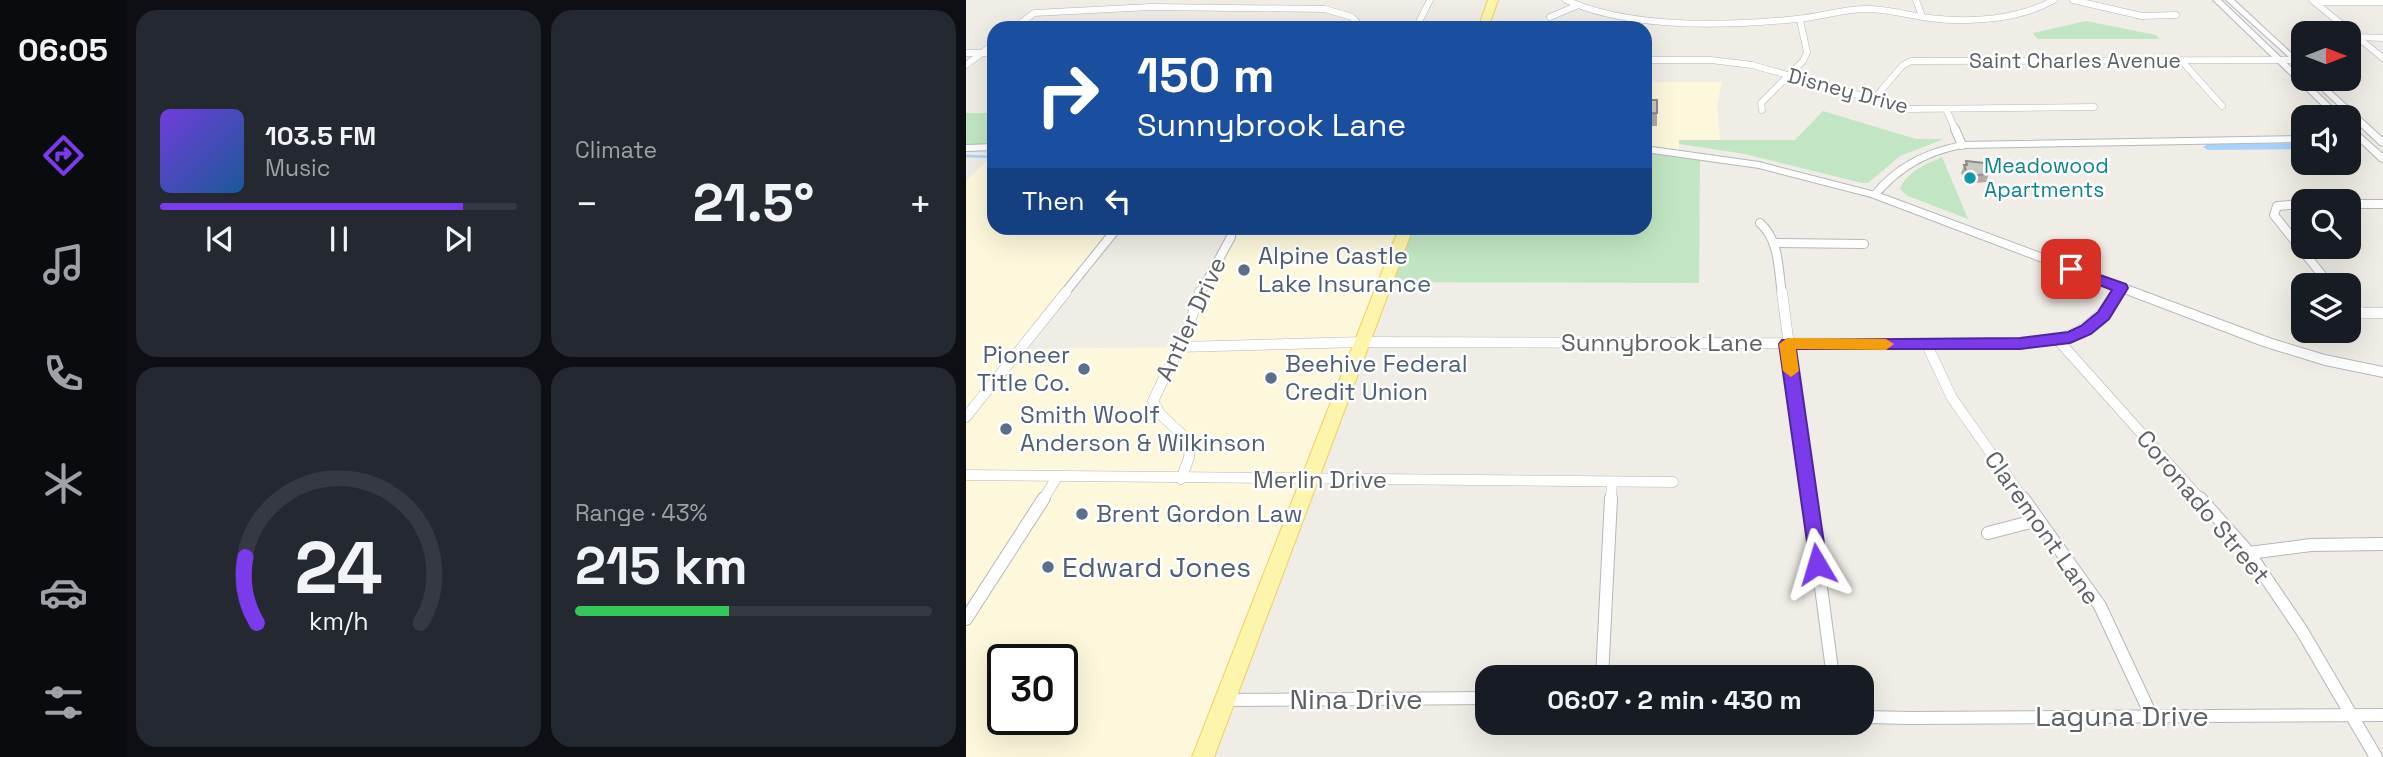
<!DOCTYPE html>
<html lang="en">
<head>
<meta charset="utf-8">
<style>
	:root { --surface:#171b24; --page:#242831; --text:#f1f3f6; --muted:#9ea1a6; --line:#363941; --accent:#7c3aed }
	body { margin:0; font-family:"Space Grotesk",sans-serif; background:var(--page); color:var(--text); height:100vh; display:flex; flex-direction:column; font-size:26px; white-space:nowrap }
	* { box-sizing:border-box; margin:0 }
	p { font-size:23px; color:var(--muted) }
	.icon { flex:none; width:38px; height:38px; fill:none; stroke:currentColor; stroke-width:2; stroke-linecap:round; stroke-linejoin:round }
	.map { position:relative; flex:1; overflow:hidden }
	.details { display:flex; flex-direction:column; gap:10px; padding:10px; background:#0d0f14; width:840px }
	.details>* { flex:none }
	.guide { position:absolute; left:21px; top:21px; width:665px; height:214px; border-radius:21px; box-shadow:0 7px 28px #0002; background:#1a4fa0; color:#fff; overflow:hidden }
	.needle { width:46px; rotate:90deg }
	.tools { position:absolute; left:1325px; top:21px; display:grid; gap:14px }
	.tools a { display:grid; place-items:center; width:70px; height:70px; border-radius:14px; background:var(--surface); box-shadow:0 7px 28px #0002; font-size:35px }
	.speed { position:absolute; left:21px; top:644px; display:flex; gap:14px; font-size:35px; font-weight:700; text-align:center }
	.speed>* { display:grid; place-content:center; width:91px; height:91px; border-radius:50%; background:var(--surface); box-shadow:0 7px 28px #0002; line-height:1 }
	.speed .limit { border:4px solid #111; border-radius:10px; background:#fff; color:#111 }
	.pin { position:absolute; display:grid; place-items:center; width:60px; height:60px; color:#fff; margin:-30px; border-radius:14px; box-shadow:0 4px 10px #0006 }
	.me { position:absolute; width:77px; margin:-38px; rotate:353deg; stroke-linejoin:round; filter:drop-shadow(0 0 5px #0008) }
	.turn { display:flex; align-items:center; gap:24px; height:147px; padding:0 35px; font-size:32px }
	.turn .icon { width:91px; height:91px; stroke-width:2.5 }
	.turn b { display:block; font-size:49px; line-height:60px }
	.then { display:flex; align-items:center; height:66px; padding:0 35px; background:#0003; gap:14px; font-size:26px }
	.big { font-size:52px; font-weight:700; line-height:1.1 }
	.details .widget { flex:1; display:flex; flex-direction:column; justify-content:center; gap:10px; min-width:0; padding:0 24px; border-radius:21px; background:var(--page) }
	.details .dial { align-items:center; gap:0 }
	.dial svg { height:182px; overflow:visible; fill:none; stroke:var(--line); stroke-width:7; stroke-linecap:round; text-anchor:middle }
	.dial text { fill:var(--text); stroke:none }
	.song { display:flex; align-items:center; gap:21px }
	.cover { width:84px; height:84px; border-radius:10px; background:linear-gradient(135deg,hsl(260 70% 55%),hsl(210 70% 35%)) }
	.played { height:7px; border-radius:4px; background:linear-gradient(90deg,var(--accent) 85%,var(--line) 85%) }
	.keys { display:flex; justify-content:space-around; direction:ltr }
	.heat { display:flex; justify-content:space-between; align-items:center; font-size:38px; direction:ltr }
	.charge { height:10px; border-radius:5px; background:linear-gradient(90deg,#34c759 43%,var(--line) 0) }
	.details .tiles { flex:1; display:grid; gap:10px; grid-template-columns:repeat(2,1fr) }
	.trip { position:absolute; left:509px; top:665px; width:399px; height:70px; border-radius:21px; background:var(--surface); box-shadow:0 7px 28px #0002; font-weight:700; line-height:70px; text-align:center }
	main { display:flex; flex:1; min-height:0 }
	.dock { display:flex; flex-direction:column; width:126px; justify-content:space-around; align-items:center; background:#090b0e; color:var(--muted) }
	.dock .icon { width:49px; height:49px }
	.dock .current { color:var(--accent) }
	.dock b { font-size:32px; color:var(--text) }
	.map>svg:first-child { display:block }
	.commercial { fill:#fdf7dc; fill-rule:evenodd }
	.green { fill:#c2e6c4 }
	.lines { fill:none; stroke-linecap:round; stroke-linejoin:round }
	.stream { stroke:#a7d2fd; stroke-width:2.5 }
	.canal { fill:#a7d2fd; fill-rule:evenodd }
	.minor-far3-casing { stroke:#b5b7bc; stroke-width:7 }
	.minor-far2-casing { stroke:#b5b7bc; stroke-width:10 }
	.minor-far1-casing { stroke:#b5b7bc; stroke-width:11 }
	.minor-casing { stroke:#b5b7bc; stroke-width:14 }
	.tertiary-casing { stroke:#b5b7bc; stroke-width:2 }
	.secondary-casing { stroke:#b4b7bc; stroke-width:2 }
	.primary-casing { stroke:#eecf5f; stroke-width:2 }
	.minor-far3 { stroke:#fff; stroke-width:6 }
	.minor-far2 { stroke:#fff; stroke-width:8 }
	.minor-far1 { stroke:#fff; stroke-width:10 }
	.minor { stroke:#fff; stroke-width:12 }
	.tertiary { fill:#fff; fill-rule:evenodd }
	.secondary { fill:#fff; fill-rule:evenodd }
	.primary { fill:#fdf5ac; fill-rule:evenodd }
	.wall { fill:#aeaca7 }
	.building { fill:#cac8c2; stroke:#8d8c88; stroke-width:2 }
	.route { fill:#7c3aed; stroke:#51269a; stroke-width:2 }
	.slow { fill:#f59e0b }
	.culture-dot { fill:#0f9aa8; stroke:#fff; stroke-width:2.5 }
	.service-dot { fill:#5c6f8a; stroke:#fff; stroke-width:2.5 }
	.labels { text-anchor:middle; stroke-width:5; stroke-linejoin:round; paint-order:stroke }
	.far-street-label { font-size:21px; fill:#5d6065; stroke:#fff }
	.far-culture-label { font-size:21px; fill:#0d838f; stroke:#fff; text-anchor:start }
	.service-label { font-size:24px; fill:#4e5e75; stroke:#fff; text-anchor:start }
	.street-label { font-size:24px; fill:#5d6065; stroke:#fff }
	.near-service-label { font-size:28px; fill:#4e5e75; stroke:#fff; text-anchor:start }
	.near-street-label { font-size:28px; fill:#5d6065; stroke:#fff }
</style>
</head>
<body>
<main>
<nav class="dock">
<b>06:05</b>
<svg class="icon current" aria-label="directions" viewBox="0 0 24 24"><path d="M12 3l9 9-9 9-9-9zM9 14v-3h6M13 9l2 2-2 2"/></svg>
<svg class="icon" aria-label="music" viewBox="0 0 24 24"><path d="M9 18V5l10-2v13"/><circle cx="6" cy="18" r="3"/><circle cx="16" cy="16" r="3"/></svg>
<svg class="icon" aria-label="phone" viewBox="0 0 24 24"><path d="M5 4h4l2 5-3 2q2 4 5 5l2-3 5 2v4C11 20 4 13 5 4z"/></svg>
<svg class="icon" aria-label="climate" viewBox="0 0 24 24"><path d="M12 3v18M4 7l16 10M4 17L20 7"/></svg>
<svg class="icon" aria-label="car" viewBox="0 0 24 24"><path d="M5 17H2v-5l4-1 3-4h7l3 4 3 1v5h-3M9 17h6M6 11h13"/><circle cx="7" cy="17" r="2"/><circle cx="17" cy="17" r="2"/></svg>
<svg class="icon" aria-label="filters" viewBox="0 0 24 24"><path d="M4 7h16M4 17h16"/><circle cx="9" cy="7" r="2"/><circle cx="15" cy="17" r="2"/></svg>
</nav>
<section class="details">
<div class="tiles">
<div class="widget">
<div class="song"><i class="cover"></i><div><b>103.5 FM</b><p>Music</p></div></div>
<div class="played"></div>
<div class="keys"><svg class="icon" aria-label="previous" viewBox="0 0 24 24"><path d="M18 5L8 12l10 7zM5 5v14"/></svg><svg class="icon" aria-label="pause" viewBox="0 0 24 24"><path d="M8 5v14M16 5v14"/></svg><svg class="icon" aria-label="next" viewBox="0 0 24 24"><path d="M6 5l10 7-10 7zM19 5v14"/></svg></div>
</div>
<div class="widget"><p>Climate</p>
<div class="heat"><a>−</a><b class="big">21.5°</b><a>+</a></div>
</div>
<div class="widget dial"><svg viewBox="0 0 100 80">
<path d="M14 69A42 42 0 1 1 86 69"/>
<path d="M14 69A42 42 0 0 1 9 40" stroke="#7c3aed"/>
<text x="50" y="56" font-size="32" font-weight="700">24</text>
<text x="50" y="72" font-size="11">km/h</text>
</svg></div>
<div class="widget"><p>Range · 43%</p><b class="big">215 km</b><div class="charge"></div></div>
</div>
</section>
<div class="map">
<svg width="1417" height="757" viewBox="0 0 1417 757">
	<rect width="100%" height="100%" fill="#efede5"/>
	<g class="commercial">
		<polygon points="679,82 756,82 751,105 754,140 713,140 713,153 679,149"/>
		<path d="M28,154V228H149L54,349L214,347L237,284L265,237V228H440L237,757H0V181ZM37,660H96V719H37Z"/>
	</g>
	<g class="green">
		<polygon points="1120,21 1190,35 1193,39 1071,39 1067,33"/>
		<polygon points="857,111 950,139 978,139 934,156 902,183 896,183 779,154 713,144 713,140 829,140"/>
		<rect x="0" y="113" width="28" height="34"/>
		<polygon points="679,149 734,155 733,283 419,282 440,228 679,228"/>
		<path d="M976,157L1002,219L942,196L934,189C940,172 960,164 976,157Z"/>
	</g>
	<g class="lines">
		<polyline class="stream" points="0,156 28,157"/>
		<polygon class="canal" points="1337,143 1337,149 1242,150 1237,147 1242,144"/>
		<defs>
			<g id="minor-far3">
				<path d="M600,0C664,29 761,26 831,19C854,17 877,9 900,9C921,9 942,15 963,18C1003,23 1052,20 1088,0"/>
				<polyline points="950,0 956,16"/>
				<polyline points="1107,0 1176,16 1210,15"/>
				<polyline points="1346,0 1417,58"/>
				<polyline points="1349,2 1417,2"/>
				<polyline points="584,17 610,6"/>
				<polyline points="48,28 68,13 185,7 359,9 386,17 396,28"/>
				<polyline points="450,28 464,0"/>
				<polyline points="1392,37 1417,38"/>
				<polyline points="0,53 28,53"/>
				<polyline points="679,60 745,60 786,65 942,109 1128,107"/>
				<polyline points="1215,60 1256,106"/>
				<polyline points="0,65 28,44"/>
				<polyline points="907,100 937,65 945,61 1328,60"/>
				<polyline points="980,109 990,131"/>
				<polyline points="796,110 795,103 837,61 841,52 834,20"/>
			</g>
			<g id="minor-far2">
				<polyline points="989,129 996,145"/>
				<polyline points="1337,204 1311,206 1308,215 1364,285"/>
				<polyline points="1382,204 1417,204"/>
				<path d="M794,223C814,241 812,269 816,294"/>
				<polyline points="809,243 898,244"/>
				<polyline points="98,294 151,228"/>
				<polyline points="234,294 265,237 265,228"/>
				<polyline points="1151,294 1155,288"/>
			</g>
			<g id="minor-far1">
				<polyline points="816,292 843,500"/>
				<polyline points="1382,307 1397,313 1417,313"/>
				<polyline points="1092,340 1235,500"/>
				<polyline points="961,345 986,398 1058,500"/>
				<path d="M214,347L396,342L1054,344C1102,339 1124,334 1152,292"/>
				<polyline points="0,417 100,292"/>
				<polyline points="0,475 707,482"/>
				<polyline points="215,479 223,458 224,442 194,414 187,401 221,331 234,292"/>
				<polyline points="77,500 91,477"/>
				<polyline points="645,500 646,482"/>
			</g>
			<g id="minor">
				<polyline points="843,498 867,677"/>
				<polyline points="1057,498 1134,606 1185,715"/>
				<polyline points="1234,498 1283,553 1336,631 1410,757"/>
				<polyline points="1022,533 1072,520"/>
				<polyline points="1283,553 1345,545 1417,544"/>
				<polyline points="0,619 78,498"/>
				<polyline points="636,677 645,498"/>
				<polyline points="259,700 522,698"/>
				<polyline points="896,714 900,717 944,718 1417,715"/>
			</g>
			<g id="tertiary">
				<polygon points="1247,0 1255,0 1377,117 1368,117"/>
				<polygon points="1260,0 1268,0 1337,64 1337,70"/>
				<polygon points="1344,79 1352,79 1417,138 1417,146 1414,145"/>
				<polygon points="1382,123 1417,154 1417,162 1414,161 1382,131"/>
				<path d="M1337,136V142L996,148C961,155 935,170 912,197L909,198L904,195C928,164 958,150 996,142Z"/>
			</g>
			<g id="secondary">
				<polygon points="28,144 28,150 0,151 0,145"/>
				<polygon points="679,146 793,162 913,193 1306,339 1359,355 1417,367 1417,377 1359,365 1297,346 905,197 793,168 679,152"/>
			</g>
			<g id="primary">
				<polygon points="522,0 532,0 522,28 512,28"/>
				<polygon points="433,228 447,228 248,757 226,757"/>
			</g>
		</defs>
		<use href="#minor-far3" class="minor-far3-casing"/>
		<use href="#minor-far2" class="minor-far2-casing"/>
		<use href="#minor-far1" class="minor-far1-casing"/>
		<use href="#minor" class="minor-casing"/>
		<use href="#tertiary" class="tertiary-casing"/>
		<use href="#secondary" class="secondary-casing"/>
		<use href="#primary" class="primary-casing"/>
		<use href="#minor-far3" class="minor-far3"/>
		<use href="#minor-far2" class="minor-far2"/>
		<use href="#minor-far1" class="minor-far1"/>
		<use href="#minor" class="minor"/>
		<use href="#tertiary" class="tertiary"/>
		<use href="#secondary" class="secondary"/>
		<use href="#primary" class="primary"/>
	</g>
	<g class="wall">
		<rect x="679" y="100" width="12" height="26"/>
		<polygon points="1000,161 1023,174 1020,182 1000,184 995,173"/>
	</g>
	<g class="building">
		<polygon points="679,100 691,100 691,113 679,114"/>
		<polygon points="1000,161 1018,163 1023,174 1002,176 998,165 1001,165"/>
	</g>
	<polygon class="route" points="1105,265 1160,284 1162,288 1143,319 1125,334 1104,343 1054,349 830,349 861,564 858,570 851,573 845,570 813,344 816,340 1054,338 1102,332 1115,326 1132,312 1146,290 1101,272 1101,266"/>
	<polygon class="slow" points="821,338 920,339 928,344 920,350 830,349 833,371 825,377 817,371 813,344"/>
	<circle class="culture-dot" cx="1004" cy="178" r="7"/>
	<g class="service-dot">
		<circle cx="278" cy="270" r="7"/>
		<circle cx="118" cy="369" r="7"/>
		<circle cx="305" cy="378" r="7"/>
		<circle cx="40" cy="429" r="7"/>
		<circle cx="116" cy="514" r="7"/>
		<circle cx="82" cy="567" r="7"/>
	</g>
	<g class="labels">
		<g class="far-street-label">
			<text x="1109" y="68">Saint Charles Avenue</text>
			<text transform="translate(882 91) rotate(15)" y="7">Disney Drive</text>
		</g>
		<g class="far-culture-label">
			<text x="1018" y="173">Meadowood<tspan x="1018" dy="24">Apartments</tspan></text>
		</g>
		<g class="service-label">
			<text x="292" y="264">Alpine Castle<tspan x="292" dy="28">Lake Insurance</tspan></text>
			<text x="104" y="363" text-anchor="end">Pioneer<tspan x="104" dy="28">Title Co.</tspan></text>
			<text x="319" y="372">Beehive Federal<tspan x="319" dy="28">Credit Union</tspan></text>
			<text x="54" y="423">Smith Woolf<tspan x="54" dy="28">Anderson &amp; Wilkinson</tspan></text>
			<text x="130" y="522">Brent Gordon Law</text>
		</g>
		<g class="street-label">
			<text transform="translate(225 319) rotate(-65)" y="8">Antler Drive</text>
			<text x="696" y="351">Sunnybrook Lane</text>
			<text x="354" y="488">Merlin Drive</text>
			<text transform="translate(1237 507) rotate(50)" y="8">Coronado Street</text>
			<text transform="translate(1076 528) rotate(55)" y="8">Claremont Lane</text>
		</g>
		<g class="near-service-label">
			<text x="96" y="577">Edward Jones</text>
		</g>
		<g class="near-street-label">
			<text x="390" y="709">Nina Drive</text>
			<text x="1156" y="726">Laguna Drive</text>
		</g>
	</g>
</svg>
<div class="tools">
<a><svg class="needle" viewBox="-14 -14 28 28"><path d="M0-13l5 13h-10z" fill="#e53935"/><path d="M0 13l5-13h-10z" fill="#9ea1a6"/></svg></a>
<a><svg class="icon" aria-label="sound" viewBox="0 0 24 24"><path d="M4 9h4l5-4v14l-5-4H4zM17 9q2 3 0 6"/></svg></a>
<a><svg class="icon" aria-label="search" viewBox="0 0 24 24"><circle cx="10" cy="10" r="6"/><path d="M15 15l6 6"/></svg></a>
<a><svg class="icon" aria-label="layers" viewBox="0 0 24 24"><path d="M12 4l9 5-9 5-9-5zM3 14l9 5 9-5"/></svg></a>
</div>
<div class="speed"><div class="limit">30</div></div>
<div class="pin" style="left:1105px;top:269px;background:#d93025"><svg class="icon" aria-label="arrive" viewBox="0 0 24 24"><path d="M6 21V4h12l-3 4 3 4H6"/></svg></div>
<svg class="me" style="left:851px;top:564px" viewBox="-20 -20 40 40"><path d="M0-17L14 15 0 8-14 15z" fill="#7c3aed" stroke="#fff" stroke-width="4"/></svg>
<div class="trip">06:07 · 2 min · 430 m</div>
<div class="guide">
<div class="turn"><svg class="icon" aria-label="right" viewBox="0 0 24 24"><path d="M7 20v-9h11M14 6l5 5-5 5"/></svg><div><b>150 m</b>Sunnybrook Lane</div></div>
<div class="then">Then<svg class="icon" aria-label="left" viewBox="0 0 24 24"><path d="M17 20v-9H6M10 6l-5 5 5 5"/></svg></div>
</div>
</div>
</main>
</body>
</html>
